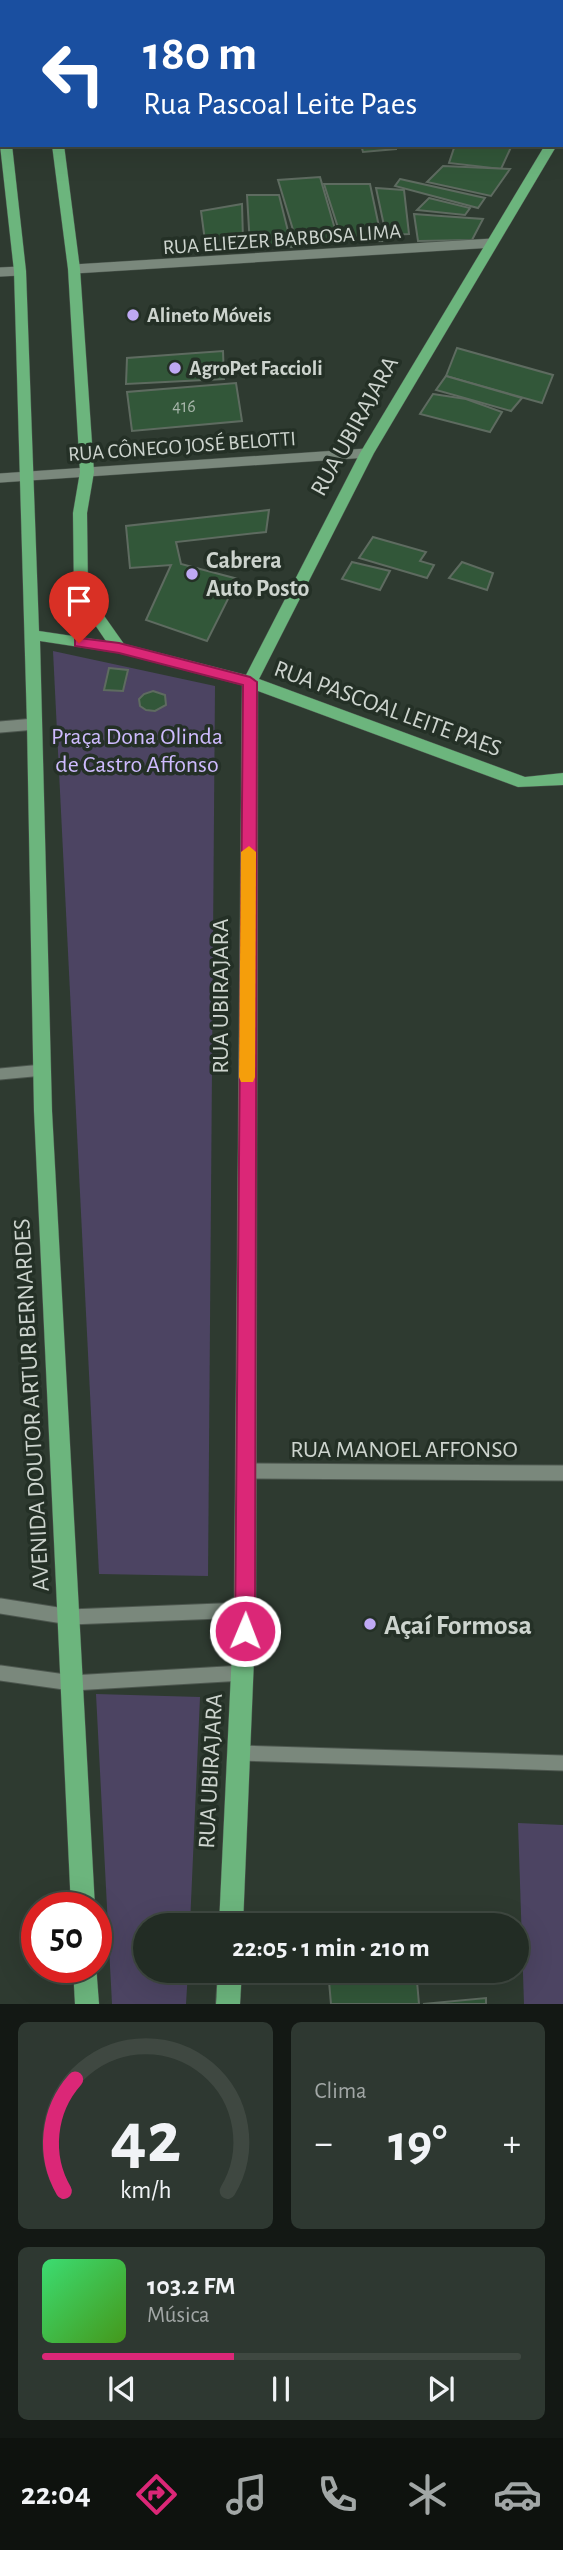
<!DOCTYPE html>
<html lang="pt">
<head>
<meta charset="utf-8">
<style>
	:root { --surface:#222c24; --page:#2e3831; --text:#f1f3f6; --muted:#a2a7a6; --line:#3f4841; --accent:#db2777 }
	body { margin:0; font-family:"Alegreya Sans",sans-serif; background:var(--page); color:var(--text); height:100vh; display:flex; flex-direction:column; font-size:26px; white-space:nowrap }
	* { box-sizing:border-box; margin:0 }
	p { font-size:23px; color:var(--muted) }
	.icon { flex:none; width:38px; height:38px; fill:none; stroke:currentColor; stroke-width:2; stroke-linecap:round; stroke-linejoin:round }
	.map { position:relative; height:2004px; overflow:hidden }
	.side { display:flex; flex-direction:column; gap:18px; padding:18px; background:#131814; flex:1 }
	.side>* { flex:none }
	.banner { position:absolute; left:0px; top:0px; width:564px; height:147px; box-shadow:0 7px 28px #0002,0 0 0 2px var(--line); background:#1a4fa0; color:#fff; overflow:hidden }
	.speed { position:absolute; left:21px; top:1892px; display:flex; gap:14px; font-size:35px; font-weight:700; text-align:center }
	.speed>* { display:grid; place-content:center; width:91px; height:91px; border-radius:50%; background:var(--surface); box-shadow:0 7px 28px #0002,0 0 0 2px var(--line); line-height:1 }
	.speed .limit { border:10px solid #d22; background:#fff; color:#111 }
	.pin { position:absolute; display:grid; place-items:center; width:60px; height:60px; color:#fff; margin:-72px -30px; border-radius:50% 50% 50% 0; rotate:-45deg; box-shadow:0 0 7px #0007 }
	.pin .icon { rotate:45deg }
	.me { position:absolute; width:77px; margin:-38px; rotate:1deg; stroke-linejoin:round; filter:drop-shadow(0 0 5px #0008) }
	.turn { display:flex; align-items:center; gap:24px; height:147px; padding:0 28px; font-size:32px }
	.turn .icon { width:91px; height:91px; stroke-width:2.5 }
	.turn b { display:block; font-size:49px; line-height:60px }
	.big { font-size:52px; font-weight:700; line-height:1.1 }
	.side .widget { flex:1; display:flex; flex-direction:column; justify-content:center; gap:10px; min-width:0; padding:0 24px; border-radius:10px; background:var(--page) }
	.side .dial { align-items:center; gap:0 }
	.dial svg { height:182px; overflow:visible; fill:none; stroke:var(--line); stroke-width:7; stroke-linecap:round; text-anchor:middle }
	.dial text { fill:var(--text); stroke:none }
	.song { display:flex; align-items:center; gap:21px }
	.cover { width:84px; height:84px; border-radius:10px; background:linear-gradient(135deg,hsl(140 70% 55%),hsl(100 70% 35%)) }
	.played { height:7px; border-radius:4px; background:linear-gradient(90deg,var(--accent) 40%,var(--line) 40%) }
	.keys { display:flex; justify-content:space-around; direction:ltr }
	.heat { display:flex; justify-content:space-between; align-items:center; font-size:38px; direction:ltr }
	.side .tiles { flex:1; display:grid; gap:18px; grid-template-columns:1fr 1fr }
	.widget:last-child { grid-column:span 2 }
	.trip { position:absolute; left:133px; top:1913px; width:396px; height:70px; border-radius:35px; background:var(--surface); box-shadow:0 7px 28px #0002,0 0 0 2px var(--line); font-weight:700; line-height:70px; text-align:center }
	.dock { display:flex; height:112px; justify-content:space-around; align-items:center; background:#0e120e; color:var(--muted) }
	.dock .icon { width:49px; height:49px }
	.dock .current { color:var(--accent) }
	.dock b { font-size:32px; color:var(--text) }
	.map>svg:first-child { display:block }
	.green { fill:#4c4462 }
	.building { fill:#325739; stroke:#5e6b60; stroke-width:2 }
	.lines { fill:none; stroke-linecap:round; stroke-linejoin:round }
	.minor-far2-casing { stroke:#4d574f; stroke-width:10 }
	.minor-far1-casing { stroke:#4d574f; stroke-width:13 }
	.minor-casing { stroke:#4d574f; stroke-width:17 }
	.major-casing { stroke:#4d574f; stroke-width:1 }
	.minor-far2 { stroke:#7a887c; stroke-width:9 }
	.minor-far1 { stroke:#7a887c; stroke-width:11 }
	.minor { stroke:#7a887c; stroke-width:15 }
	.major { fill:#6cb57d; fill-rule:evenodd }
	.route { fill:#db2777; stroke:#8e194d; stroke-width:2 }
	.slow { fill:#f59e0b }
	.poi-dot { fill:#bfa9f4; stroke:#243026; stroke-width:2.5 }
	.labels { text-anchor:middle; stroke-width:7; stroke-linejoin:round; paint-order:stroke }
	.far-number-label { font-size:18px; fill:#a6b5a9 }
	.far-street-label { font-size:21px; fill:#cdd4ce; stroke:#243026 }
	.far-poi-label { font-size:21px; font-weight:bold; fill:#cdd4ce; stroke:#243026; text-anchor:start }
	.street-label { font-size:24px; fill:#cdd4ce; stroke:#243026 }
	.poi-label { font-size:24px; font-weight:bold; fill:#cdd4ce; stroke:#243026; text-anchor:start }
	.park-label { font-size:24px; fill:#cebbfe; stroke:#243026 }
	.near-poi-label { font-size:28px; font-weight:bold; fill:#cdd4ce; stroke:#243026; text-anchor:start }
</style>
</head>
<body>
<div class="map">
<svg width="563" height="2004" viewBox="0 0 563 2004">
	<rect width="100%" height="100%" fill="#2e3a30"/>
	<g class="green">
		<polygon points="53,651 215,686 208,1576 99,1574"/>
		<polygon points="96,1694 200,1697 190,1925 145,1925 145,1970 188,1971 186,2004 112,2004"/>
		<polygon points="518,1823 563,1825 563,2004 524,2004"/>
	</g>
	<g class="building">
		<polygon points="361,145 396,145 396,149 363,152"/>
		<polygon points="455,145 512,145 501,169 449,163"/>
		<polygon points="443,166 510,169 491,196 427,182"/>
		<polygon points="320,177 339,243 297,243 278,180"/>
		<polygon points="400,179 485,198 478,208 395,186"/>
		<polygon points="324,184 370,184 382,241 342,240"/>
		<polygon points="376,188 404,190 409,234 386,235"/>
		<polygon points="247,195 279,195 292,247 250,246"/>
		<polygon points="429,198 470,208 465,215 417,210"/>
		<polygon points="242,204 243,240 205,241 201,211"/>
		<polygon points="414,214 441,216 483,219 472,240 418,241"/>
		<polygon points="457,348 553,375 542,403 446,376"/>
		<polygon points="223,351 224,379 126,384 127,358"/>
		<polygon points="446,376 522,398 511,411 436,390"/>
		<polygon points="236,383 242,421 132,431 127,392"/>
		<polygon points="433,394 466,399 502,412 490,432 420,414"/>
		<polygon points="269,510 266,532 176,542 181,564 238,579 207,641 146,620 171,565 130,568 126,526"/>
		<polygon points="373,537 426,552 420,561 434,565 427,578 359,558"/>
		<polygon points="352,562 390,571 380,590 342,579"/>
		<polygon points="462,562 493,573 487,590 449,578"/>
		<polygon points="109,668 128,670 123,691 104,690"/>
		<polygon points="153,691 165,695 166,705 155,711 146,710 140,706 139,699 144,694"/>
		<polygon points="410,1916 411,1925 325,1925 324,1923"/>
		<polygon points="328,1970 416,1970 419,2004 331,2004"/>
		<polygon points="486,1998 486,2004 423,2004"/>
	</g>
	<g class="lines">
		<defs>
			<g id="minor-far2">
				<polyline points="74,269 493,243"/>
				<polyline points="0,272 20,271"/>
				<polyline points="0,478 367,453"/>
			</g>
			<g id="minor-far1">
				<polyline points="0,727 35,724"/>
				<polyline points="0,1074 43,1070"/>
			</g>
			<g id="minor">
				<polyline points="244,1471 563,1473"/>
				<polyline points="0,1606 70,1617 245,1610"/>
				<polyline points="0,1673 72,1683 243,1673"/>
				<polyline points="238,1753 563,1763"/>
			</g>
			<g id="major">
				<rect x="42" y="0" width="10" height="2"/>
				<rect x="0" y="51" width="2" height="46"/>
				<polygon points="2,143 2,145 12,145 26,271 39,631 106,641 74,594 73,513 80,472 68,269 52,145 64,145 80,269 94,472 87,513 88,593 124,644 246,675 360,453 545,145 557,145 374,453 259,679 525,777 563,773 563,785 518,787 258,691 256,1610 243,1925 219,1925 234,1610 242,685 119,653 40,641 52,1111 95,1908 71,1908 34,1111 27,724 14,271 0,145"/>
				<polygon points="96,1965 99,2004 75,2004 73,1967"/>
				<polygon points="218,1970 242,1970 240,2004 216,2004"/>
			</g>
		</defs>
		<use href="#minor-far2" class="minor-far2-casing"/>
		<use href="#minor-far1" class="minor-far1-casing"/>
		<use href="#minor" class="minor-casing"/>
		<use href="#major" class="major-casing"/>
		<use href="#minor-far2" class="minor-far2"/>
		<use href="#minor-far1" class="minor-far1"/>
		<use href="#minor" class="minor"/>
		<use href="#major" class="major"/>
	</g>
	<polygon class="route" points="79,638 119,643 250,677 257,682 255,1631 252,1638 245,1641 238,1638 235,1631 243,685 119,653 75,646 75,639"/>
	<polygon class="slow" points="249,846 256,852 255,1077 253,1082 241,1082 239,1077 241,852"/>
	<g class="poi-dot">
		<circle cx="133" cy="315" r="7"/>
		<circle cx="175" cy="368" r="7"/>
		<circle cx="192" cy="574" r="7"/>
		<circle cx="370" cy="1624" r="7"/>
	</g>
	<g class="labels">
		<g class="far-number-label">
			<text x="184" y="412">416</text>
		</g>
		<g class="far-street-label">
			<text transform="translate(282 239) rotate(-4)" y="7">RUA ELIEZER BARBOSA LIMA</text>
			<text transform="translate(182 446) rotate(-4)" y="7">RUA CÔNEGO JOSÉ BELOTTI</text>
		</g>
		<g class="far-poi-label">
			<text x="147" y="322">Alineto Móveis</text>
			<text x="189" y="375">AgroPet Faccioli</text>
		</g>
		<g class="street-label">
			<text transform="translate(354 426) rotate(-61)" y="8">RUA UBIRAJARA</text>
			<text transform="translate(388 708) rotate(20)" y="8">RUA PASCOAL LEITE PAES</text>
			<text transform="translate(220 996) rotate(-90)" y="8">RUA UBIRAJARA</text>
			<text transform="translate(31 1405) rotate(-93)" y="8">AVENIDA DOUTOR ARTUR BERNARDES</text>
			<text x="404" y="1457">RUA MANOEL AFFONSO</text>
			<text transform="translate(210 1771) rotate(-87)" y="8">RUA UBIRAJARA</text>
		</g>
		<g class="poi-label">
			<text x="206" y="568">Cabrera<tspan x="206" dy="28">Auto Posto</tspan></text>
		</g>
		<g class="park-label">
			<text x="137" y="744">Praça Dona Olinda<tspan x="137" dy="28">de Castro Affonso</tspan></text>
		</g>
		<g class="near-poi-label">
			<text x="384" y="1634">Açaí Formosa</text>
		</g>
	</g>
</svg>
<div class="speed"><div class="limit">50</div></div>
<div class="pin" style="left:79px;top:643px;background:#d93025"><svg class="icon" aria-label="arrive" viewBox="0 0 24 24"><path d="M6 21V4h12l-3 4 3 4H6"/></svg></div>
<svg class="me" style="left:245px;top:1631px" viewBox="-20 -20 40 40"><circle r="17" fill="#db2777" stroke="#fff" stroke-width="3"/><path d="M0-11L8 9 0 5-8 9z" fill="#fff"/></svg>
<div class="trip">22:05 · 1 min · 210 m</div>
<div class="banner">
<div class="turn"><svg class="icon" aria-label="left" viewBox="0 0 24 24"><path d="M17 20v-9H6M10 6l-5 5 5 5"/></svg><div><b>180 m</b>Rua Pascoal Leite Paes</div></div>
</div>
</div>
<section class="side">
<div class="tiles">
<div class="widget dial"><svg viewBox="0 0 100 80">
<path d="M14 69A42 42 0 1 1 86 69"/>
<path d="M14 69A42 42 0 0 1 19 20" stroke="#db2777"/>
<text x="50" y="56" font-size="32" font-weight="700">42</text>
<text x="50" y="72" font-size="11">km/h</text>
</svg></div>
<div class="widget"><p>Clima</p>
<div class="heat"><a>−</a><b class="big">19°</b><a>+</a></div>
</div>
<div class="widget">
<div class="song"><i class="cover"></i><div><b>103.2 FM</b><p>Música</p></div></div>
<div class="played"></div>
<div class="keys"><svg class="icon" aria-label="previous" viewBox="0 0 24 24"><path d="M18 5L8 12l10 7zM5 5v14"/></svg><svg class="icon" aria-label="pause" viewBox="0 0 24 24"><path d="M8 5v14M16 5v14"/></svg><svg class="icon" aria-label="next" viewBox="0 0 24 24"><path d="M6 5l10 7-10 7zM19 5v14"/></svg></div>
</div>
</div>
</section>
<nav class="dock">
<b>22:04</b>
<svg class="icon current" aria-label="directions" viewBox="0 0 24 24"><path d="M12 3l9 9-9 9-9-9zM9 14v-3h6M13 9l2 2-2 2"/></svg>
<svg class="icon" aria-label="music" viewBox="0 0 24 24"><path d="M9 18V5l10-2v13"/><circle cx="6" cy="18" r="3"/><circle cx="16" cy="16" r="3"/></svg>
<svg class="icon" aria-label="phone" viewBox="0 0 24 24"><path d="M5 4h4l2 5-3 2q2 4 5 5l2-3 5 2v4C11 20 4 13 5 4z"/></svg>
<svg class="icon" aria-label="climate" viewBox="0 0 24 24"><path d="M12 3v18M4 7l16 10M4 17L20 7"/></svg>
<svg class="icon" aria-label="car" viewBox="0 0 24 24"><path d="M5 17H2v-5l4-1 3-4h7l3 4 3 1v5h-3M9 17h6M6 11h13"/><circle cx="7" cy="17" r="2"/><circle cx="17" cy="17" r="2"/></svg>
</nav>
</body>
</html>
